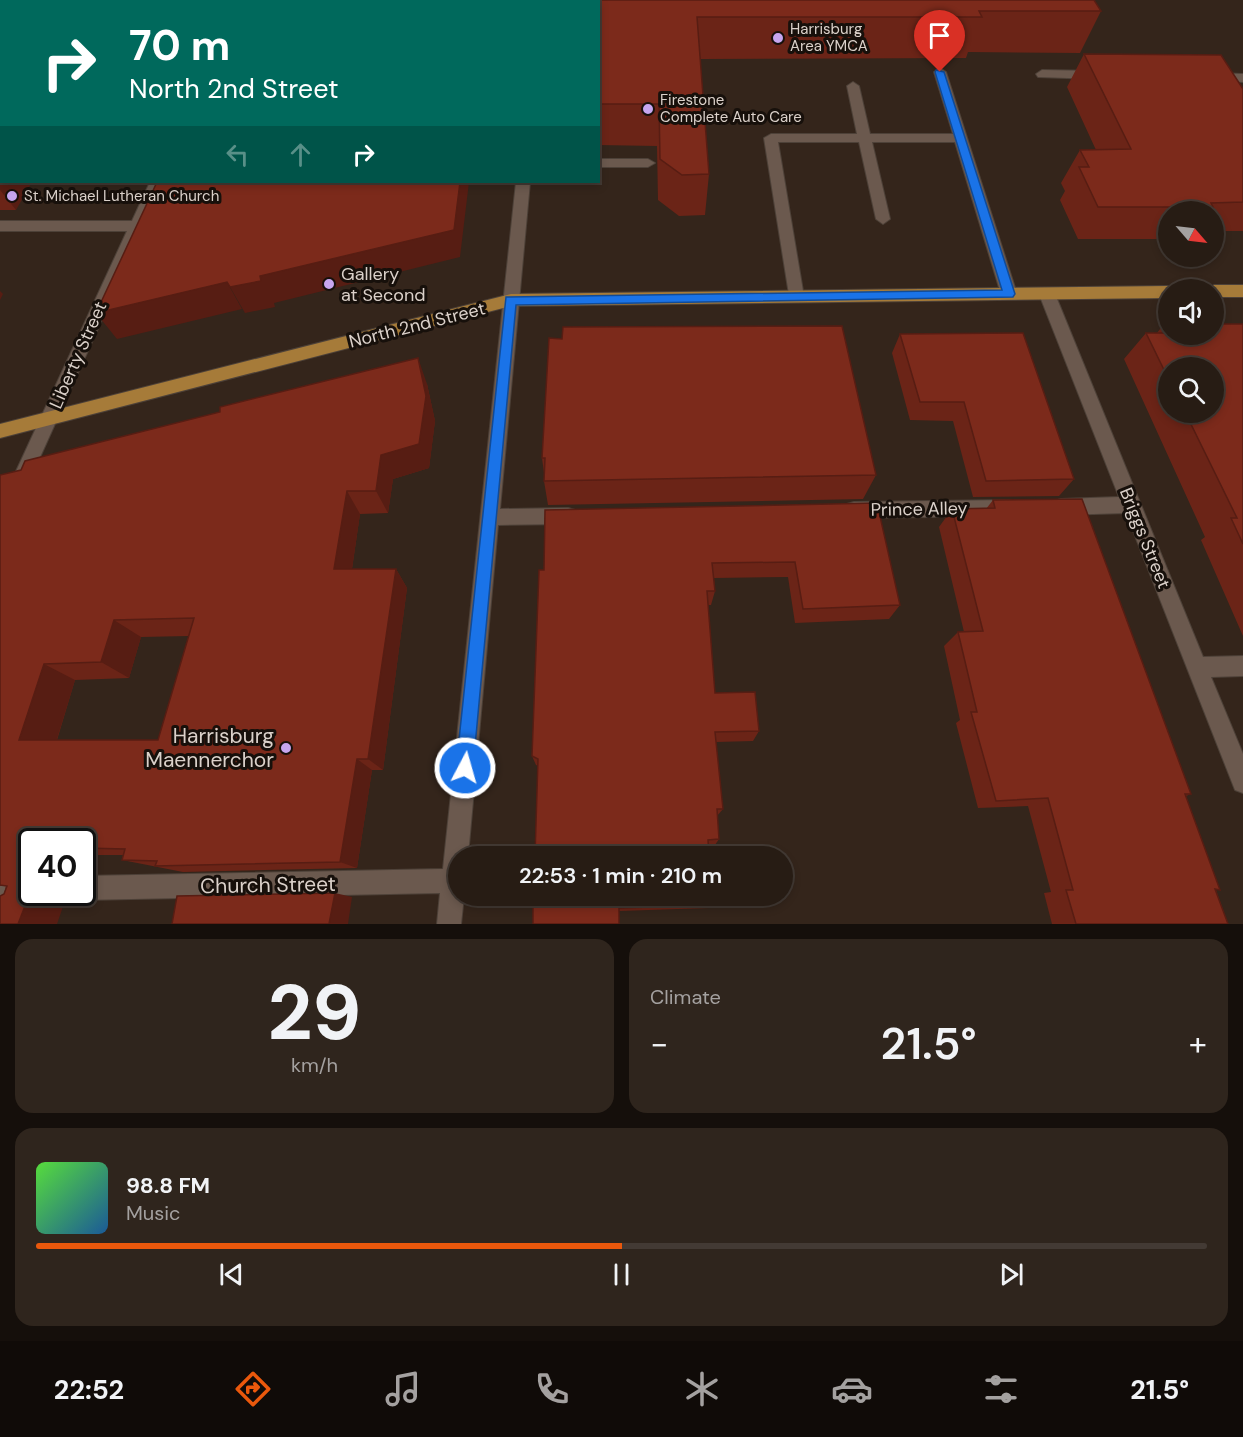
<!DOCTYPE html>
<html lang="en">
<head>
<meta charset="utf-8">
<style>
	:root { --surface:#271c14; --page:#2f251d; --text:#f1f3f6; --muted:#a4a1a0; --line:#433a34; --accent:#ea580c }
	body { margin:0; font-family:"DM Sans",sans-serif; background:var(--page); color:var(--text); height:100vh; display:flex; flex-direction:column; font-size:22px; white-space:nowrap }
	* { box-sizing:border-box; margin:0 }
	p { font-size:20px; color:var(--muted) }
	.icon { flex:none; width:33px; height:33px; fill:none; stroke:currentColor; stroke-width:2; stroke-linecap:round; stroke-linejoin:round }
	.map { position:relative; height:924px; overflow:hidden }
	.panel { display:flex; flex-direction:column; gap:15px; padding:15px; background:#150f0b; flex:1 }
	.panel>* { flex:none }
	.banner { position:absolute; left:0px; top:0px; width:600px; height:183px; box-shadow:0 3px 9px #0003,0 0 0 2px var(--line); background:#00695c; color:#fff; overflow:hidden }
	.needle { width:39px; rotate:118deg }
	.controls { position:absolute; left:1158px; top:201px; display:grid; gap:12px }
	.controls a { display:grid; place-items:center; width:66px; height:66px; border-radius:50%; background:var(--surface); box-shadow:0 3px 9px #0003,0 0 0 2px var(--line); font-size:30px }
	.speed { position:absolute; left:18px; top:828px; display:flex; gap:12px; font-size:30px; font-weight:700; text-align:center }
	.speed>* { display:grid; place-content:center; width:78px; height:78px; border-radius:50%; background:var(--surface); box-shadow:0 3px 9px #0003,0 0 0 2px var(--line); line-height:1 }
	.speed .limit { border:3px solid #111; border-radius:9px; background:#fff; color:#111 }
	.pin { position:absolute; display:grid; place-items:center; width:51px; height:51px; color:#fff; margin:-62px -26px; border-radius:50% 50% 50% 0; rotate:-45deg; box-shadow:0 0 6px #0007 }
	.pin .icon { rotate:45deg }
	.me { position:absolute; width:66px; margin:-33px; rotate:6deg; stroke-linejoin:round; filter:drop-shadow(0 0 4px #0008) }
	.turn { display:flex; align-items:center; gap:21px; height:126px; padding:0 30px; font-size:27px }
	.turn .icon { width:78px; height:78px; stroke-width:2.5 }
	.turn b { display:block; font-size:42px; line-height:51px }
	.lanes { display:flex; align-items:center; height:57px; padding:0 30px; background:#0003; justify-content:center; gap:30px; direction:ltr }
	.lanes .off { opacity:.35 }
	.big { font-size:45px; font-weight:600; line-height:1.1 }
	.panel .widget { flex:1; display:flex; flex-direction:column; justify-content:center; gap:9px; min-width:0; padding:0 21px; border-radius:18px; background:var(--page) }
	.panel .dial { align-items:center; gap:0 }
	.dial b { font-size:78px; line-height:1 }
	.song { display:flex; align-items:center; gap:18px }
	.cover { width:72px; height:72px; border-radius:9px; background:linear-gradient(135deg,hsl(110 70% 55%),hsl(210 70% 35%)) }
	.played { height:6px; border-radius:3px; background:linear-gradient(90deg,var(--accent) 50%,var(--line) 50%) }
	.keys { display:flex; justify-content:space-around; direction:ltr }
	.heat { display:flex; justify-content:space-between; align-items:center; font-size:33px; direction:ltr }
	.panel .tiles { flex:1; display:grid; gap:15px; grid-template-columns:1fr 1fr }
	.widget:last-child { grid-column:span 2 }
	.trip { position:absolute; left:448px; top:846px; width:345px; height:60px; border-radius:30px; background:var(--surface); box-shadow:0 3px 9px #0003,0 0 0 2px var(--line); font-weight:600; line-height:60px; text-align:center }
	.menu { display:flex; height:96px; justify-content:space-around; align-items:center; background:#100b08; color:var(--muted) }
	.menu .icon { width:42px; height:42px }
	.menu .active { color:var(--accent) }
	.menu b { font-size:27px; color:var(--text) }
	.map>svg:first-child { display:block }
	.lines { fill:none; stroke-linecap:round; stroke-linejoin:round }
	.minor-casing { stroke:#4d4138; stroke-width:2 }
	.major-casing { stroke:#4d4138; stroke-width:2 }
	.minor { fill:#6b594e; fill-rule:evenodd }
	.major { fill:#a67b39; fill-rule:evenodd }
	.wall { fill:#6b2417; fill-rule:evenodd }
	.shaded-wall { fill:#571d13 }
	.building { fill:#7c2a1b; stroke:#571d13; stroke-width:1.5; fill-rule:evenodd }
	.route { fill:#1a73e8; stroke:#114b97; stroke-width:1.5 }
	.poi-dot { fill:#c7a6ef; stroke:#17100b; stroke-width:2 }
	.labels { text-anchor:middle; stroke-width:6; stroke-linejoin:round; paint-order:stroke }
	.far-poi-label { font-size:15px; fill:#dbd1ca; stroke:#17100b; text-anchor:start }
	.poi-label { font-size:18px; fill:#dbd1ca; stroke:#17100b; text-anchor:start }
	.street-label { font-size:18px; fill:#dbd1ca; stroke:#17100b }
	.near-poi-label { font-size:21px; fill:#dbd1ca; stroke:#17100b; text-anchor:end }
	.near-street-label { font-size:21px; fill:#dbd1ca; stroke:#17100b }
</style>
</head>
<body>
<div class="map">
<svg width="1243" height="924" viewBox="0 0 1243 924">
	<rect width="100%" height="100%" fill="#34251b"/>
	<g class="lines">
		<defs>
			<g id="minor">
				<rect x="535" y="0" width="12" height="2"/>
				<polygon points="940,68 946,72 1017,294 1015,298 1003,298 1001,294 955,142 872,142 890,219 883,224 876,219 859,142 778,142 804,297 802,301 790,301 764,138 771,134 857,134 847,86 853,82 859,86 870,134 953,134 934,72"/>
				<polygon points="1042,70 1097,71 1103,75 1097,79 1038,77 1036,74"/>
				<polygon points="1212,73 1243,74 1243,82 1208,80 1206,77 1208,74"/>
				<polygon points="598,159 648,159 655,163 648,167 598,167"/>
				<polygon points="150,182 164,182 27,486 21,488 15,486 12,480 127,231 0,231 0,221 132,221"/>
				<polygon points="516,182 530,182 500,509 568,508 575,510 577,516 575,522 568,524 498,525 468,856 459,856 459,896 464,896 461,924 437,924 440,893 82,900 74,896 72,892 82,892 82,876 443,869"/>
				<polygon points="1047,288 1053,290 1055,294 1203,657 1243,656 1243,676 1211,677 1243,754 1243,793 1235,790 1126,513 1061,515 1054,513 1052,507 1054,501 1061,499 1119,497 1039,294 1041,290"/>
				<polygon points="1009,500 1016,502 1018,508 1016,514 1009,516 854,518 847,516 845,510 847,504 854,502"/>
				<polygon points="32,877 32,892 43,892 40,897 32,901 0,902 0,878"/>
			</g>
			<g id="major">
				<polygon points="1214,285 1243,285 1243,297 1214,297 1214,290 1207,290"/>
				<polygon points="1168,286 1174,290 1168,290 1168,298 511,306 0,438 0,424 511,294"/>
			</g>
		</defs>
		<use href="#minor" class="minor-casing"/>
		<use href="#major" class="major-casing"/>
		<use href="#minor" class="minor"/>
		<use href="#major" class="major"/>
	</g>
	<g class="wall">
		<polygon points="0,0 498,0 498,2 2,2 16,210 0,210"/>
		<polygon points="598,2 1101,11 1080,53 968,52 966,58 700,59 709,174 705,215 679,216 658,200 657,146 598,145"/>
		<polygon points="1084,54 1243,89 1243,231 1221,231 1218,235 1214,235 1214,212 1168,212 1168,239 1078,239 1060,200 1065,191 1061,183 1080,150 1096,150 1067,87"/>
		<path d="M1164,324H1243V636L1201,540L1205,537L1124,359L1146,333H1157ZM1168,368L1214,412H1168Z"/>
		<polygon points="900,334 1074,479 1059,496 973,497 953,421 910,420 892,353"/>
		<path d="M427,384L435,421L429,468L393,479L388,513L360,514L352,569H396L407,588L383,770H372L357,868L183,872L122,860L124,855H82V842H32L4,894L6,886H0V475ZM189,636L158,740H57L75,680L129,678L141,637Z"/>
		<polygon points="542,458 876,475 863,499 548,505 544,481 544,473"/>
		<polygon points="993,500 1191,794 1186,796 1220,890 1216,890 1228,924 1052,924 1044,893 1051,892 1028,806 978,808 956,723 960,720 944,646 958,632 964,632 939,527 952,509 986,509"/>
		<polygon points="877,503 900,605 889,619 795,623 788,577 714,578 715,591 711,605 708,605 715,693 759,731 753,741 716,742 723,809 717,816 719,839 715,845 708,845 536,765 532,756 544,570"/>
		<polygon points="533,896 714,905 709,908 619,911"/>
	</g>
	<g class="shaded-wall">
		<polygon points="2,169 2,182 32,182 16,210 0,190 0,172"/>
		<polygon points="460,182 469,182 460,257 274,303 275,307 245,313 230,287 260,276"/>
		<polygon points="227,282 242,309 117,339 96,313"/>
		<polygon points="0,291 3,294 0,300"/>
		<polygon points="418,358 427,384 435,421 429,468 393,479 388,513 376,491 381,455"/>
		<polygon points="347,491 360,514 349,589 334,569"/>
		<polygon points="396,569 407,588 383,770 368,759"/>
		<polygon points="114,620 141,637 129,678 101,662"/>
		<polygon points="44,664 75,680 53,752 19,740"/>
		<polygon points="357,759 372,770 357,868 340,862"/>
		<polygon points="32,888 32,892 68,892 57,924 18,924"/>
		<polygon points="335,893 352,897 348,924 329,924"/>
	</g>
	<g class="building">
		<polygon points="0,0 491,0 490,2 2,2 2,169 0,172"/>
		<polygon points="592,0 1094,0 1101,11 979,11 982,17 697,17 709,174 682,175 660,159 659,104 598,104 598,2 592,2"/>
		<polygon points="1084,54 1221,55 1243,89 1243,202 1211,203 1213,207 1098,207 1079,167 1089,167 1080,150 1131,149"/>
		<polygon points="157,182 460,182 454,230 260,276 261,281 230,287 227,282 96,313"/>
		<polygon points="1164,324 1168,324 1168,331"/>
		<polygon points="1214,324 1243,324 1243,544 1231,518 1237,518 1185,412 1214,412 1214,368 1168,368 1168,378 1146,333 1168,333 1168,334 1214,334"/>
		<polygon points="842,326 876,475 544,481 545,458 542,458 549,338 562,339 563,327"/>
		<polygon points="1023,333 1074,479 986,481 964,402 920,402 900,334"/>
		<path d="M418,358L426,396L419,444L381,455L376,491H347L334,569H396L368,759H357L340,862L155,866L157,861L122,860L125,849L82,848V842H32V888L18,924H0V896L4,894L7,886L0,885V475L21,470L25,461L220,412V407ZM194,618L158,740H19L44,664L101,662L114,620Z"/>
		<polygon points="1082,499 1191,794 1185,794 1220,890 1215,889 1228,924 1076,924 1066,890 1073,890 1048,798 996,801 971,712 977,712 958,632 983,631 952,509 995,508 993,500"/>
		<polygon points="877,503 900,605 803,609 795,562 712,563 715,591 707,591 715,693 755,692 759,731 715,732 723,809 717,809 719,839 708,840 709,856 535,856 538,759 532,756 539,570 544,570 545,510"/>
		<polygon points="335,893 329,924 172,924 177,896"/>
		<polygon points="533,896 713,896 714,905 619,908 619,924 533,924"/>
	</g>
	<polygon class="route" points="936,70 944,72 1015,294 1013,297 516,305 473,768 471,774 465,776 459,774 456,768 506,297 1002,290 935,72"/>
	<g class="poi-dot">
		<circle cx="778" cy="38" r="6"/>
		<circle cx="648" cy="109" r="6"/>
		<circle cx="12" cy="196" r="6"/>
		<circle cx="329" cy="284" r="6"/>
		<circle cx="286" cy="748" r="6"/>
	</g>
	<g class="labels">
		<g class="far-poi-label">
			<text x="790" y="34">Harrisburg<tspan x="790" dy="17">Area YMCA</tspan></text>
			<text x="660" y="105">Firestone<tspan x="660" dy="17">Complete Auto Care</tspan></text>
			<text x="24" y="201">St. Michael Lutheran Church</text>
		</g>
		<g class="poi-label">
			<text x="341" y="280">Gallery<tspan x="341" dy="21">at Second</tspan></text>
		</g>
		<g class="street-label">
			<text transform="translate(417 325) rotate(-14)" y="6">North 2nd Street</text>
			<text transform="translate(78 355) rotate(-66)" y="6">Liberty Street</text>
			<text transform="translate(919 509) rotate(-1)" y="6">Prince Alley</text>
			<text transform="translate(1145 538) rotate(68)" y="6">Briggs Street</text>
		</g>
		<g class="near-poi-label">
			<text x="274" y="743">Harrisburg<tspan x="274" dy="24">Maennerchor</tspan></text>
		</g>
		<g class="near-street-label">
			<text transform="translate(268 885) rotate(-1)" y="7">Church Street</text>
		</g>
	</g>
</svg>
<div class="controls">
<a><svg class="needle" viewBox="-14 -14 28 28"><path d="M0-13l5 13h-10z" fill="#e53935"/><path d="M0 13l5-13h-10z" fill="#a4a1a0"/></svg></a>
<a><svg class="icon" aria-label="sound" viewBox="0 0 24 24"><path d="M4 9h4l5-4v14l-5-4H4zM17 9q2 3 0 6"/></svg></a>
<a><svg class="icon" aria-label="search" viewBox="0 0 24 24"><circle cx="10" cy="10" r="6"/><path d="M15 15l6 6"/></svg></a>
</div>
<div class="speed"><div class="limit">40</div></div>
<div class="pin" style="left:940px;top:72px;background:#d93025"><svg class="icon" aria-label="arrive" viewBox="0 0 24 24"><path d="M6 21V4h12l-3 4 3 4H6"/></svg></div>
<svg class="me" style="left:465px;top:768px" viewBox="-20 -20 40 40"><circle r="17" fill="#1a73e8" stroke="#fff" stroke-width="3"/><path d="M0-11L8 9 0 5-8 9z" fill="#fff"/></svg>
<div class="trip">22:53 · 1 min · 210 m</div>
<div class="banner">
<div class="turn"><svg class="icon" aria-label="right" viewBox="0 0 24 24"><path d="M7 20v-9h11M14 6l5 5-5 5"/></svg><div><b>70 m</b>North 2nd Street</div></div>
<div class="lanes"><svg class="icon off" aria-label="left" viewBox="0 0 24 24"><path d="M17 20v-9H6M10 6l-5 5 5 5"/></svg><svg class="icon off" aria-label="ahead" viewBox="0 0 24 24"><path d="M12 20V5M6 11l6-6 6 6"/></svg><svg class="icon" aria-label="right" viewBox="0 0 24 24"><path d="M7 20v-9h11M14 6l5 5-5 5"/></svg></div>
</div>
</div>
<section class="panel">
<div class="tiles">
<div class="widget dial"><b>29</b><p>km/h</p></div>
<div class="widget"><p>Climate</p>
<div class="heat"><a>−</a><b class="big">21.5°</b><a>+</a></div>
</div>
<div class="widget">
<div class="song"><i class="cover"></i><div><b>98.8 FM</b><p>Music</p></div></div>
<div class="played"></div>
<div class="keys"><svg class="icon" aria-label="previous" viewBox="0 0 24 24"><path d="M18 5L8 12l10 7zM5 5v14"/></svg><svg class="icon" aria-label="pause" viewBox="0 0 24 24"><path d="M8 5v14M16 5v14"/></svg><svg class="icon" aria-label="next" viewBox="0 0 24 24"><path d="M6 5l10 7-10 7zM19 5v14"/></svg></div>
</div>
</div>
</section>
<nav class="menu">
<b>22:52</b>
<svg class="icon active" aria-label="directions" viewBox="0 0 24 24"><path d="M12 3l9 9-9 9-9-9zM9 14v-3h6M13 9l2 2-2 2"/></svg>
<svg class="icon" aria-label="music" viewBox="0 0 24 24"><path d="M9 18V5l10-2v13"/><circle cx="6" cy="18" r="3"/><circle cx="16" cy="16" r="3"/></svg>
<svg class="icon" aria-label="phone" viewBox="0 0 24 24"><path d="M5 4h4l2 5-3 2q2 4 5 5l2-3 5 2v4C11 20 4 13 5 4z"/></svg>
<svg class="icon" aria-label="climate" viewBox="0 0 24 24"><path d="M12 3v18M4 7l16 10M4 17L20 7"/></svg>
<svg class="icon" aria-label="car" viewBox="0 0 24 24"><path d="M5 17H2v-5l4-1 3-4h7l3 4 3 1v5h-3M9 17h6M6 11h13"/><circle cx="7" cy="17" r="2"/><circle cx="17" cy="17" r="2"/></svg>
<svg class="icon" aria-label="filters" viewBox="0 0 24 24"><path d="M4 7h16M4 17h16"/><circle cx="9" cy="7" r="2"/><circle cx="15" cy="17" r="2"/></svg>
<b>21.5°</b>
</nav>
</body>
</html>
